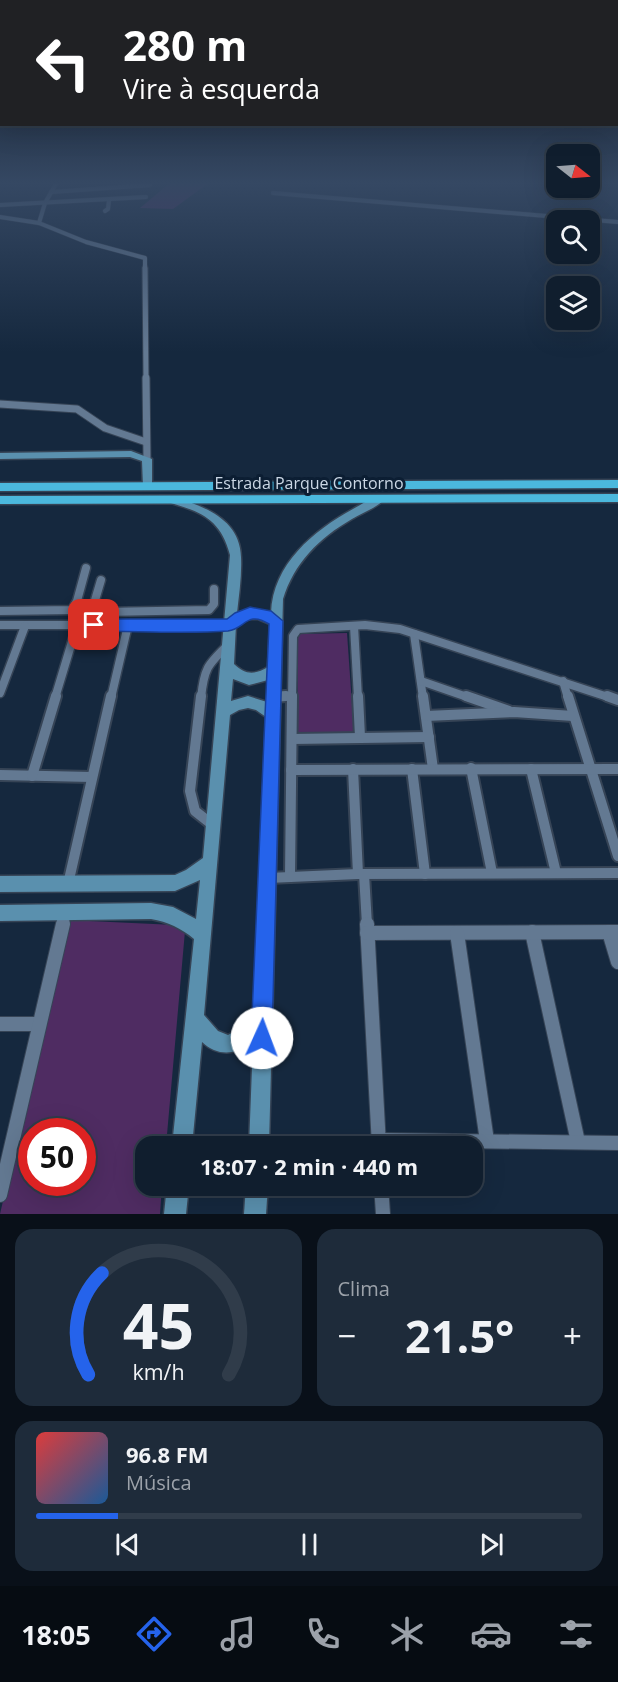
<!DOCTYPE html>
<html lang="pt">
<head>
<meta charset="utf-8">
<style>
	:root { --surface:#101e2e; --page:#1e2b3a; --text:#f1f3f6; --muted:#9ca2aa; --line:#303c4a; --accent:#2563eb }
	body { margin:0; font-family:"Open Sans",sans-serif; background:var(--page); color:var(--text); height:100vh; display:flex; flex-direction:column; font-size:22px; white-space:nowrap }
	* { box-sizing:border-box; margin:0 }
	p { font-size:20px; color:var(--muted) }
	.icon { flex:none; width:33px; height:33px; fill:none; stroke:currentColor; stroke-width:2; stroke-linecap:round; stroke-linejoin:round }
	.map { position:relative; height:1214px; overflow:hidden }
	.panel { display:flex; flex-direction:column; gap:15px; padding:15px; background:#091019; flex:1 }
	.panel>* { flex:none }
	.hud { position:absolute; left:0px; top:0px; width:618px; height:126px; box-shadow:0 6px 24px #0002,0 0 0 2px var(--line); background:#202124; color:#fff; overflow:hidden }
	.needle { width:39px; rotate:107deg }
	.controls { position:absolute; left:546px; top:144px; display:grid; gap:12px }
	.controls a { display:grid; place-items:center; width:54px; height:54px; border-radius:12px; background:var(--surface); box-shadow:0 6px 24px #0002,0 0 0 2px var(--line); font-size:30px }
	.speed { position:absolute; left:18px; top:1118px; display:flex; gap:12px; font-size:30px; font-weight:700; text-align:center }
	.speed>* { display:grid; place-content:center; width:78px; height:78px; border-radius:50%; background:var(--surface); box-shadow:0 6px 24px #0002,0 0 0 2px var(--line); line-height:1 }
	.speed .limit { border:9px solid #d22; background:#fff; color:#111 }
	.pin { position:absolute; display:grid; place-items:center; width:51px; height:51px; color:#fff; margin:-26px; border-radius:12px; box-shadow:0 3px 9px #0006 }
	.me { position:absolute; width:66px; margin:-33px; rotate:2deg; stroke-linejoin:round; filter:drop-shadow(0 0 4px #0008) }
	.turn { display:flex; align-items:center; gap:21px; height:126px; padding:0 24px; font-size:27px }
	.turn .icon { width:78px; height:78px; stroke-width:2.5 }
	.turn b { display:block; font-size:42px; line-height:51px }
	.big { font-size:45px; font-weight:700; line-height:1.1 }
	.panel .widget { flex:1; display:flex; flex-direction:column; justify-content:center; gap:9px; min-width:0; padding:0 21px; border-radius:18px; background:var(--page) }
	.panel .dial { align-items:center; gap:0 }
	.dial svg { height:156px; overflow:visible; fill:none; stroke:var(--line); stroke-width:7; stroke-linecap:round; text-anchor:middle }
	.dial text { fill:var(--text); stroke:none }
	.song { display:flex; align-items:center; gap:18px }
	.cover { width:72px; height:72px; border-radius:9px; background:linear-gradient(135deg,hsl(0 70% 55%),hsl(210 70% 35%)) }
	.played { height:6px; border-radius:3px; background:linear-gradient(90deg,var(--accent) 15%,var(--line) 15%) }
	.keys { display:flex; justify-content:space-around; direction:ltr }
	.heat { display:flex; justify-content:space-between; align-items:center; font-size:33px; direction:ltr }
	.panel .tiles { flex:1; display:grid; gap:15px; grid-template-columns:1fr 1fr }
	.widget:last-child { grid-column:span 2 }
	.trip { position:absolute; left:135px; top:1136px; width:348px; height:60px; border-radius:18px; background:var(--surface); box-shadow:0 6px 24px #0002,0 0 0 2px var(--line); font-weight:700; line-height:60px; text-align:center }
	.tab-bar { display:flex; height:96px; justify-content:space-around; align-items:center; background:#060c12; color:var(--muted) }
	.tab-bar .icon { width:42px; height:42px }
	.tab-bar .on { color:var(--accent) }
	.tab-bar b { font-size:27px; color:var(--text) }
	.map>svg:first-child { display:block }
	.green { fill:#4f2c62; fill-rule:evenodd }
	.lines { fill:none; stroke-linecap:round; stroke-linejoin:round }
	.minor-far5-casing { stroke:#364456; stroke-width:5 }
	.minor-far4-casing { stroke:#364456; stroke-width:7 }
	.minor-far3-casing { stroke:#364456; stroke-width:9 }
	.minor-far2-casing { stroke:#364456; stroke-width:11 }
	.minor-far1-casing { stroke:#364456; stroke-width:14 }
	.minor-casing { stroke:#364456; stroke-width:16 }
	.secondary-casing { stroke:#364456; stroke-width:3 }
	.trunk-casing { stroke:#364456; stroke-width:3 }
	.minor-far5 { stroke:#637992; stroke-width:4 }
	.minor-far4 { stroke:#637992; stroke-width:5 }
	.minor-far3 { stroke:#637992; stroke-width:7 }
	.minor-far2 { stroke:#637992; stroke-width:8 }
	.minor-far1 { stroke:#637992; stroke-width:10 }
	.minor { stroke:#637992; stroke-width:14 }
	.secondary { fill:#5a90ae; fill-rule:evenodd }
	.trunk { fill:#4bb8dd; fill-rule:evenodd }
	.route { fill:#2563eb; stroke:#184099; stroke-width:1.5 }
	.labels { text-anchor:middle; stroke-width:6; stroke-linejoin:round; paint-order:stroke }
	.street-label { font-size:16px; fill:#cbd7e5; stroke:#0c1e33 }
</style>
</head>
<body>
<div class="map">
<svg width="618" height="1214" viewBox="0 0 618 1214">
	<rect width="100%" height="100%" fill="#15283e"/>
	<g class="green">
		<polygon points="171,182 210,182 173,209 140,208"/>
		<polygon points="347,633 354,733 298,734 297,634"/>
		<path d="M68,920L175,925L185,931L166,1146H146V1185H162L160,1214H0ZM32,1131H82V1182H32Z"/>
	</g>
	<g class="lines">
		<defs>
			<g id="minor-far5">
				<polyline points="51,192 150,185"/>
				<polyline points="273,193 618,222"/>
				<polyline points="0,205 146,197"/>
				<polyline points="105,211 108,209 109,200"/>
				<polyline points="0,217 39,223 86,242 145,258 145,269"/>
				<polyline points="39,223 45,203 57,182"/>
			</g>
			<polyline id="minor-far4" points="145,268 146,379"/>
			<g id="minor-far3">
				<polyline points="146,378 147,459"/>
				<polyline points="0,404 77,409 105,428 146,442"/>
			</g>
			<g id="minor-far2">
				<polyline points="101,580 93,607 104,612 209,610 214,604 214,589"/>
				<polyline points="0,611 72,610 77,601 86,568"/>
				<polyline points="0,625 230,625"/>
				<polyline points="354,626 358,698"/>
				<polyline points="414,634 423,698"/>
				<polyline points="421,681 470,698"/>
				<polyline points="563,681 568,698"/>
				<polyline points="0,693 25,626"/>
				<polyline points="273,697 293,696"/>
				<polyline points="55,698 77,625"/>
				<polyline points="111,698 128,625"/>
				<path d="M201,698C204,669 207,665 228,645"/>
				<polyline points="292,698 293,636 298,629 365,625 400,629 611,698"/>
			</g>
			<g id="minor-far1">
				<polyline points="201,696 190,791 195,811 214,826"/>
				<polyline points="358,696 360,737"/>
				<polyline points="423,696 433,769"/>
				<polyline points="466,696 509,711"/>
				<polyline points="568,696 618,856"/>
				<polyline points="607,696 618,700"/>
				<polyline points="273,697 286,696"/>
				<polyline points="426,716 514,712 573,716"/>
				<polyline points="292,739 429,737"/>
				<polyline points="471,768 492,873"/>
				<polyline points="353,769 358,874"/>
				<polyline points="412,769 425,874"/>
				<polyline points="531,769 556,873"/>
				<polyline points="291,770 618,769"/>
				<polyline points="0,775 92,777"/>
				<polyline points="32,776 56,696"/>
				<polyline points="364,874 367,925"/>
				<polyline points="290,877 292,696"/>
				<polyline points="268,878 358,874 618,873"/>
				<polyline points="68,884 111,696"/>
				<polyline points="63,925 66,913"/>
			</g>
			<g id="minor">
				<polyline points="367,924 379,1146"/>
				<polyline points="532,932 578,1142"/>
				<polyline points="609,932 618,962"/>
				<polyline points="367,933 618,932"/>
				<polyline points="457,933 487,1141"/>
				<polyline points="0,1024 39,1024"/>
				<polyline points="379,1140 618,1143"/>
				<polyline points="381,1185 383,1214"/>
				<polyline points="0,1195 63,924"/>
			</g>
			<g id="secondary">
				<polygon points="131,451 152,459 152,488 148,489 143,486 142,461 130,457 0,459 0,453"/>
				<path d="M168,496C199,504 240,517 241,557C242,575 239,595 237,613L253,609L271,613C273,564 313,531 353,509C362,504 373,496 383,498L384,500C376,508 362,513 352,519C319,538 294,563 283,599L269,1146H249L253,1042C236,1055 218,1057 202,1042L192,1146H172L194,939C181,928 168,922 151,919L0,921V905L151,903L173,907L196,919L200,880L175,891L0,892V876L175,875L186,870L203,858L230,555C220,517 199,511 164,501L163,499L164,497ZM248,619H258L270,624L268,667C255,675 245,675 234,664L236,625ZM233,679L249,685L268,680L267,702L248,696L231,701ZM248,708L256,710L266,717L254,1012L237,1030L228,1035L218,1031L204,1015L230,715L239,710Z"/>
				<polygon points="167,1185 189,1185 186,1214 164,1214"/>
				<polygon points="246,1185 268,1185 266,1214 244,1214"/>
			</g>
			<g id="trunk">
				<polygon points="618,480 618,488 0,491 0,483"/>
				<polygon points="618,494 618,502 0,504 0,496"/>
			</g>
		</defs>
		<use href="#minor-far5" class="minor-far5-casing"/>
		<use href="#minor-far4" class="minor-far4-casing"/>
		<use href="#minor-far3" class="minor-far3-casing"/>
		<use href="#minor-far2" class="minor-far2-casing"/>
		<use href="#minor-far1" class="minor-far1-casing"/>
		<use href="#minor" class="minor-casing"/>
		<use href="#secondary" class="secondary-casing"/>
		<use href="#trunk" class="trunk-casing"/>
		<use href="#minor-far5" class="minor-far5"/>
		<use href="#minor-far4" class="minor-far4"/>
		<use href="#minor-far3" class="minor-far3"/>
		<use href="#minor-far2" class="minor-far2"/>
		<use href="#minor-far1" class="minor-far1"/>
		<use href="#minor" class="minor"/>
		<use href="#secondary" class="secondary"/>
		<use href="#trunk" class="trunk"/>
	</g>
	<linearGradient id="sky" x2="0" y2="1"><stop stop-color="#0c1622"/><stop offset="0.52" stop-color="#354863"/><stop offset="1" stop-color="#354863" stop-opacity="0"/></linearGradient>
	<rect width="618" height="352" fill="url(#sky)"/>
	<path class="route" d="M250,607L271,611L283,621L272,1038L269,1046L262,1049L254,1046L251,1038L269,624C247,610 245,629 228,631C184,634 138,631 94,631L89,629L87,625L89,621L94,619H227L235,613Z"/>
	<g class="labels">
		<g class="street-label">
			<text x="309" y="489">Estrada Parque Contorno</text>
		</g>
	</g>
</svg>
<div class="controls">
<a><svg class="needle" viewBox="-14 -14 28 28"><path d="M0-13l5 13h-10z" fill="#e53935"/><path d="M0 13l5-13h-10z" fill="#9ca2aa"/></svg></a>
<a><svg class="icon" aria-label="search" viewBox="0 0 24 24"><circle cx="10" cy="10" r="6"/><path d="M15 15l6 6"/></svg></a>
<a><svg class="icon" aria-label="layers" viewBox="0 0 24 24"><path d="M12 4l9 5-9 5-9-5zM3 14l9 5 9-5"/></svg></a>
</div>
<div class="speed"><div class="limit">50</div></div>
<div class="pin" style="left:94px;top:625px;background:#d93025"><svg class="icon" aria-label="arrive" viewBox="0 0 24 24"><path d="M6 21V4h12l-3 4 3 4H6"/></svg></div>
<svg class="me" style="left:262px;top:1038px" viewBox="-20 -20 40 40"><circle r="19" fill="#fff"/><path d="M0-13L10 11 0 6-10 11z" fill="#2563eb"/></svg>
<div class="trip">18:07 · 2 min · 440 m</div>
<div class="hud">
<div class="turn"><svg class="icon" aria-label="left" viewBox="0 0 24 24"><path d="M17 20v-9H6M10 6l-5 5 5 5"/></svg><div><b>280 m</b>Vire à esquerda</div></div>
</div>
</div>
<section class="panel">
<div class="tiles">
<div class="widget dial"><svg viewBox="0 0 100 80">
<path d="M14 69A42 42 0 1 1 86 69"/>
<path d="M14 69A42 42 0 0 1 21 17" stroke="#2563eb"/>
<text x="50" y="56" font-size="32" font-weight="700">45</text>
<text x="50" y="72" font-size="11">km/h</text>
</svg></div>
<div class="widget"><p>Clima</p>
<div class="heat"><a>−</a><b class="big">21.5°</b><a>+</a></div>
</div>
<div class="widget">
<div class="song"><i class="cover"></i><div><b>96.8 FM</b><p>Música</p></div></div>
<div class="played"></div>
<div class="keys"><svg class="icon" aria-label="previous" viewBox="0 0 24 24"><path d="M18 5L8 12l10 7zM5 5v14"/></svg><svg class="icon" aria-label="pause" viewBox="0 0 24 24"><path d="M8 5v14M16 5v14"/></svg><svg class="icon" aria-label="next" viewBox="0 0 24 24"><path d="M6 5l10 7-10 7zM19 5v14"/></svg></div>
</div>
</div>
</section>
<nav class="tab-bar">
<b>18:05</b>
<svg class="icon on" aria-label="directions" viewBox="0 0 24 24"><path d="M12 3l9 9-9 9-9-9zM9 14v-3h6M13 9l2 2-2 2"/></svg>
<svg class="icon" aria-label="music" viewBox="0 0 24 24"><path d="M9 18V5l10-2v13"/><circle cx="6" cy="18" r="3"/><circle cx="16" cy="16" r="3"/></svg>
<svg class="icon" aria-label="phone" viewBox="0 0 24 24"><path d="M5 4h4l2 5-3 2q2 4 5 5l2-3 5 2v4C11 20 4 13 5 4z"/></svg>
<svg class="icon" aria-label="climate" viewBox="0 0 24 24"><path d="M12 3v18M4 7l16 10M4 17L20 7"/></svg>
<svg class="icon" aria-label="car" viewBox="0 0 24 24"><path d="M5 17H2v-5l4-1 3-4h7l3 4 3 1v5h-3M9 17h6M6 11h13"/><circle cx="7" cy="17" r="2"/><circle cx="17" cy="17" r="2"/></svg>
<svg class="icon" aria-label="filters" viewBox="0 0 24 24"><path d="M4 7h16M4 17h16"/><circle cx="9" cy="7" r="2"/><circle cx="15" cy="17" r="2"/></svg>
</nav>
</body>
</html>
